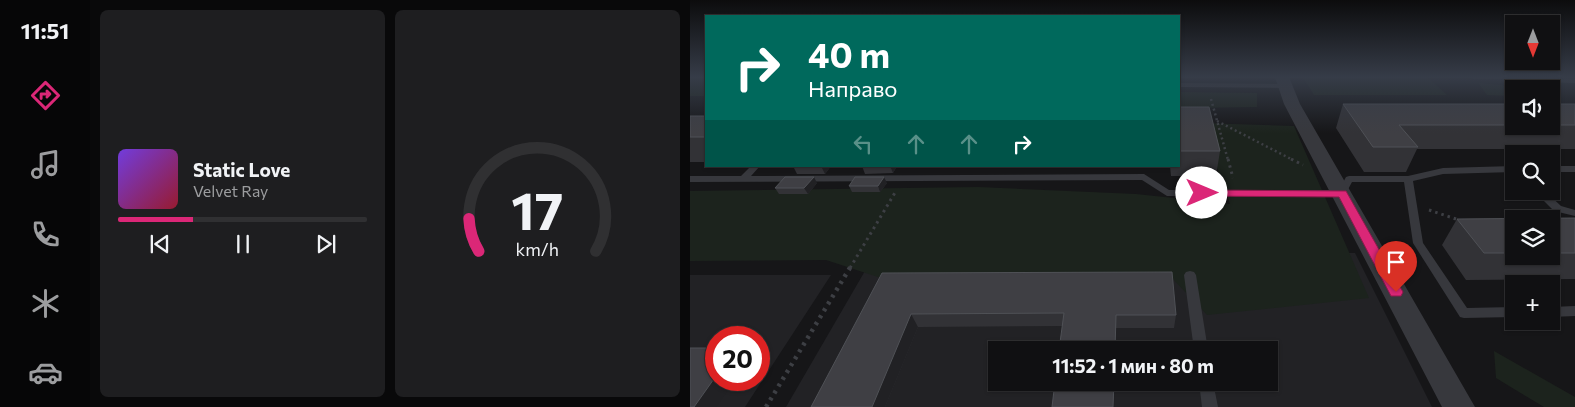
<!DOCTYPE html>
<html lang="ru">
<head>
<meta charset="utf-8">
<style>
	:root { --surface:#101012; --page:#1e1e20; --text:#f1f3f6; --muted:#9c9d9f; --line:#303032; --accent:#db2777 }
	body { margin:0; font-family:Commissioner,sans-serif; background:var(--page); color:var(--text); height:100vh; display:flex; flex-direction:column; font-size:19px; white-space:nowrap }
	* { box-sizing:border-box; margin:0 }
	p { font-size:16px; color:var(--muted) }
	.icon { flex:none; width:28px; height:28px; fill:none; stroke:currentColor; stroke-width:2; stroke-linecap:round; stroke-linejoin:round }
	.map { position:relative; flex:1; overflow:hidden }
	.side { display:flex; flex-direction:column; gap:10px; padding:10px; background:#09090a; width:600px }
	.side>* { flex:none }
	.top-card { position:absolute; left:15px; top:15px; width:475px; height:152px; border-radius:0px; box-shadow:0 1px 4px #0004,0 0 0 1px var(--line); background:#00695c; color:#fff; overflow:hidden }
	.needle { width:32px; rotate:180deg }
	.buttons { position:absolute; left:815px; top:15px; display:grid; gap:10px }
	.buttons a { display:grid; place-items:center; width:55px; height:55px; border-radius:0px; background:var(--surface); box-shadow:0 1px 4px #0004,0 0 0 1px var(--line); font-size:25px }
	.speed { position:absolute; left:15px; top:326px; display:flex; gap:10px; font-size:25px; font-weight:700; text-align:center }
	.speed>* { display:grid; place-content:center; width:65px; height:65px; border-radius:50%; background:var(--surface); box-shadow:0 1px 4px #0004,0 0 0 1px var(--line); line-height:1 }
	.speed .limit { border:8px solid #d22; background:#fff; color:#111 }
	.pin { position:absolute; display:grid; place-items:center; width:42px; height:42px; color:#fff; margin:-51px -21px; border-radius:50% 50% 50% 0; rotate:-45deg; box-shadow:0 0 5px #0007 }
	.pin .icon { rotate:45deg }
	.me { position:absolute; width:55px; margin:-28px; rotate:90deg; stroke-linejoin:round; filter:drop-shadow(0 0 4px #0008) }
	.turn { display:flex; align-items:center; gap:18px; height:105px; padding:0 20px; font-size:22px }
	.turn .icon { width:65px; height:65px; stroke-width:2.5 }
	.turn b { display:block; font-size:35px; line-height:42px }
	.lanes { display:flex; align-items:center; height:48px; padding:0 20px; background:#0003; justify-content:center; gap:25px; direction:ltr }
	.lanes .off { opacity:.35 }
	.side .tile { flex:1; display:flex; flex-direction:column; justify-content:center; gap:8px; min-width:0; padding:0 18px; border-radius:8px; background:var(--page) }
	.side .dial { align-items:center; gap:0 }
	.dial svg { height:130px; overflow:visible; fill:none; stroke:var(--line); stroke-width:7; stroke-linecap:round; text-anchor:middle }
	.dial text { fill:var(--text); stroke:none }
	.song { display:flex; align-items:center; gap:15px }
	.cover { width:60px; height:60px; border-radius:8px; background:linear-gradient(135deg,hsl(260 70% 55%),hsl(350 70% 35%)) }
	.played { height:5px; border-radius:2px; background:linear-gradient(90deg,var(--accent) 30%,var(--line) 30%) }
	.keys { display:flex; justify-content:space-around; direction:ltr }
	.side .tiles { flex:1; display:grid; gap:10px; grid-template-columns:repeat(2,1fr) }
	.trip { position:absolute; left:298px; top:341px; width:290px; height:50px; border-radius:0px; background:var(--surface); box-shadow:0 1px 4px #0004,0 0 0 1px var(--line); font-weight:700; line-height:50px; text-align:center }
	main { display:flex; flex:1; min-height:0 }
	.tab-bar { display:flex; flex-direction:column; width:90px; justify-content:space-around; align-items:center; background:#060607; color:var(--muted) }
	.tab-bar .icon { width:35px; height:35px }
	.tab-bar .current { color:var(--accent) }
	.tab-bar b { font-size:22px; color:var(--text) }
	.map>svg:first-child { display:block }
	.built { fill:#222225; fill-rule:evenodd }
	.green { fill:#1c231d }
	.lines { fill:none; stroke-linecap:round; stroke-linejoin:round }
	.path-far2 { stroke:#3d3f44; stroke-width:2.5; stroke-dasharray:2 3; stroke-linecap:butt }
	.path-far1 { stroke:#3d3f44; stroke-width:3; stroke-dasharray:2.5 4; stroke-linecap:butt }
	.path { stroke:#3d3f44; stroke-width:4.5; stroke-dasharray:3 5; stroke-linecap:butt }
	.lane { fill:#37383d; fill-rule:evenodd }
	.street { fill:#37383d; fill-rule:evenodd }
	.wall { fill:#323236; fill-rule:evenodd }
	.shaded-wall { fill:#212124 }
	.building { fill:#3f3f44; stroke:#4f5156 }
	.route { fill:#db2777; stroke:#8e194d }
</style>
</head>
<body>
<main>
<nav class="tab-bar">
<b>11:51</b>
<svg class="icon current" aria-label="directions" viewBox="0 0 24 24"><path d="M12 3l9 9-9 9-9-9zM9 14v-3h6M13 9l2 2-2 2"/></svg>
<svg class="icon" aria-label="music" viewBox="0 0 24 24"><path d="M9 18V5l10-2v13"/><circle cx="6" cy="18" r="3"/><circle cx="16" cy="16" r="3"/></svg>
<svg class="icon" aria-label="phone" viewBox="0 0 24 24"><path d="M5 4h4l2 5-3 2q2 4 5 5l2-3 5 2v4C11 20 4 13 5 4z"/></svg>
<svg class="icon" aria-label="climate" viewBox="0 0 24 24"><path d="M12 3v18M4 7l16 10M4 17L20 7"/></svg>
<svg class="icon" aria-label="car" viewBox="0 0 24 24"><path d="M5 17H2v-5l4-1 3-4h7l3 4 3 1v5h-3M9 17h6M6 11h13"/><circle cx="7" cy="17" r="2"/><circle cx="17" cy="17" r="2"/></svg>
</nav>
<section class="side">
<div class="tiles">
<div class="tile">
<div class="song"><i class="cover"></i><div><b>Static Love</b><p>Velvet Ray</p></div></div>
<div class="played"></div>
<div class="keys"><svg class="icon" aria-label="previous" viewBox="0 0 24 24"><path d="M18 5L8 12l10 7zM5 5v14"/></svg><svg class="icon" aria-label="pause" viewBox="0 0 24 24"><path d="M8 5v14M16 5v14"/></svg><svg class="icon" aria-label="next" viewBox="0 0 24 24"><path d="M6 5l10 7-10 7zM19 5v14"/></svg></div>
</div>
<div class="tile dial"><svg viewBox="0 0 100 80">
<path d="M14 69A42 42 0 1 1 86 69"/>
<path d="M14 69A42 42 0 0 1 8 49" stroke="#db2777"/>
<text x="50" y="56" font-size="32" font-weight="700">17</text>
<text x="50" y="72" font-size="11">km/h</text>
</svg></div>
</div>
</section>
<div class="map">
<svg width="885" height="407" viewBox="0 0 885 407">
	<rect width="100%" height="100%" fill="#161618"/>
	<g class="built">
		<path d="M186,252L665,253L742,407H96ZM306,350H579V382H306Z"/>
		<path d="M0,275H141L55,407H0ZM26,338H69V380H26Z"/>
	</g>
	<g class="green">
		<rect x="0" y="77" width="16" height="19"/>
		<polygon points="613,77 737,77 757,95 624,95"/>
		<polygon points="789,84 789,83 853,89 824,89 824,96 797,95"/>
		<polygon points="489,92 567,93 567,107 501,108 489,123"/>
		<polygon points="511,123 604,126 679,298 517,315 481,277 194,279 136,260 0,261 0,191 288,187 446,194 540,204"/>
		<polygon points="804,351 885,397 885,407 854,407 806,378"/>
	</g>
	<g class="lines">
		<g class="path-far2">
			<polyline points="521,99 538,160"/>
			<polyline points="527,121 603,160"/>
		</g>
		<g class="path-far1">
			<polyline points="538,159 543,178"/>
			<polyline points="601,159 613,165"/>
			<polyline points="739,210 769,220"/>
			<polyline points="160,268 206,191"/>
		</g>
		<polyline class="path" points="76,407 161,266"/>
		<g class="lane">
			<polygon points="781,77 847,77 885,79 885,83 855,82 839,79 784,79"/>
			<polygon points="489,83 597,84 601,86 597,88 489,87"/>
			<polygon points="61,166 70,166 61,176 454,174 479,190 649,190 656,177 659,176 718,176 753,168 824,166 824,172 753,174 723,181 733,243 777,308 824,307 824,317 774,318 770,317 723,243 714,182 662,182 655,195 652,196 477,196 452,180 0,182 0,176 51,176"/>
			<rect x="861" y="166" width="24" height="6"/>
			<polygon points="844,191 855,191 871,206 885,210 885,216 864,211"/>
			<polygon points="500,271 504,272 506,275 518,350 504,350 494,275 496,272"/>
			<polygon points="885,306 885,316 861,317 861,307"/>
			<polygon points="509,382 523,382 528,407 512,407"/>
		</g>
		<polygon class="street" points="585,77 599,77 610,104 785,407 752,407 594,104"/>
	</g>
	<g class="wall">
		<polygon points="653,104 824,104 824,126 861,126 861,104 885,104 885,149 727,149 716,172 674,172 646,128"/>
		<polygon points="489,107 530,151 526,176 481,176 480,166 489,166"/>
		<rect x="0" y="116" width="16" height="46"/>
		<polygon points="103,166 141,166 135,174 107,174"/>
		<polygon points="172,166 207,166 203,173 175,174"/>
		<polygon points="127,183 118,194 89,194 85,188"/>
		<polygon points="197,183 190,192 162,192 159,186"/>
		<path d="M885,218V279L776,280L752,245L767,219ZM824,219H861V256H824Z"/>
		<polygon points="192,273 486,315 484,328 426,328 372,326 228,327 195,407 121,407"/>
	</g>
	<g class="shaded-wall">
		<polygon points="131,166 141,166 135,174"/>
		<polygon points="200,166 207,166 203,173"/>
		<polygon points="124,177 127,183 118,194 114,188"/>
		<polygon points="194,177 197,183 190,192 188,186"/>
		<polygon points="221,314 228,327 195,407 182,407"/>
		<polygon points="26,376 26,380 45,380 26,407 4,407"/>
		<polygon points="424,382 425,382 424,407 423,407"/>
	</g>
	<g class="building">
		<polygon points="653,104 824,104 824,125 709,125 728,147 683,147"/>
		<rect x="861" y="104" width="24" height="21"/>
		<polygon points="489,107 519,107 530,151 489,151"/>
		<rect x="0" y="116" width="16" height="21"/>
		<polygon points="95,177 124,177 114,188 85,188"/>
		<polygon points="165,177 194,177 188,186 159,186"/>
		<polygon points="885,218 885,253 861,253 861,219 824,219 824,253 794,253 767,219"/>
		<polygon points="482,272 486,315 426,315 425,350 369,350 374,313 221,314 182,407 121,407 192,273"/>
		<polygon points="0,348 26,348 26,376 4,407 0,407"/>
		<polygon points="365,382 424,382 423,407 362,407"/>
	</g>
	<linearGradient id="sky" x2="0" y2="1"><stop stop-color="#0c0c0d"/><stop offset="0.58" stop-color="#363c48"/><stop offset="1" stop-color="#363c48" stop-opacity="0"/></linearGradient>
	<rect width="885" height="133" fill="url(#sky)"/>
	<polygon class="route" points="512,190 656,191 713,292 711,296 701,296 649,197 508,196 507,193"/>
</svg>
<div class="buttons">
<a><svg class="needle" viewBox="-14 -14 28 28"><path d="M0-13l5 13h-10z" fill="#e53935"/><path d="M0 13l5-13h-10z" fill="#9c9d9f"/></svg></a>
<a><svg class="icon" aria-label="sound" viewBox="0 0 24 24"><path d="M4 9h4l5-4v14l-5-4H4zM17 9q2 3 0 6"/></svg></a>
<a><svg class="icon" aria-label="search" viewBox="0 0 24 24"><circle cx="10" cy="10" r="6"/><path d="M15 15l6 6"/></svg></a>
<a><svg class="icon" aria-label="layers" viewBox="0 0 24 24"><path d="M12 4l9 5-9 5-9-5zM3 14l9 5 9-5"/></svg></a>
<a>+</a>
</div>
<div class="speed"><div class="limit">20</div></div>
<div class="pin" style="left:706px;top:292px;background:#d93025"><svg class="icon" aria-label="arrive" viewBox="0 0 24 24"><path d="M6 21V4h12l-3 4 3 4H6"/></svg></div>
<svg class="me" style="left:512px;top:193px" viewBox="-20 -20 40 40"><circle r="19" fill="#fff"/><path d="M0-13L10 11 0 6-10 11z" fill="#db2777"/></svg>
<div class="trip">11:52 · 1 мин · 80 m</div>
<div class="top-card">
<div class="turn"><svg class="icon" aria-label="right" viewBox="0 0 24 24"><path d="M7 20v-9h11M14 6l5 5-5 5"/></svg><div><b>40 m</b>Направо</div></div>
<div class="lanes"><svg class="icon off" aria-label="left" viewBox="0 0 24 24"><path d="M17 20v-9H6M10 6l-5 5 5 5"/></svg><svg class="icon off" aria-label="ahead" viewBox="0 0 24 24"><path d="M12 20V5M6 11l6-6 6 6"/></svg><svg class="icon off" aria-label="ahead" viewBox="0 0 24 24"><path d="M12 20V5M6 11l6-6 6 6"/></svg><svg class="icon" aria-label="right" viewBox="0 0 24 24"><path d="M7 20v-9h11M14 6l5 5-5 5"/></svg></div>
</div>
</div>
</main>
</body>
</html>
